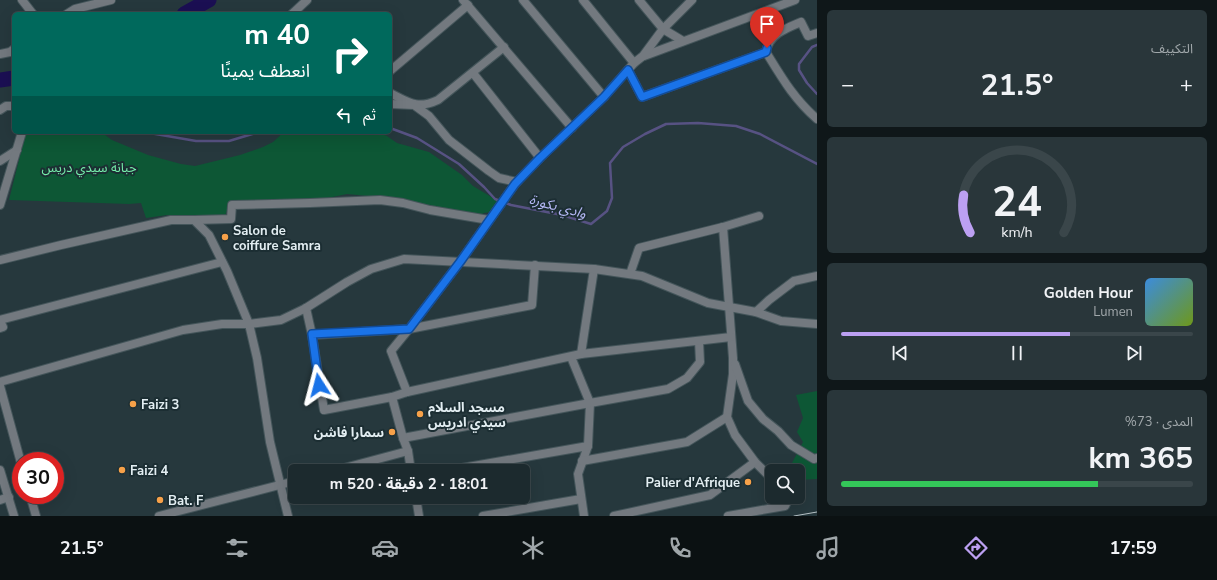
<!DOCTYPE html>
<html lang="ar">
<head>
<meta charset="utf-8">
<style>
	:root { --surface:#1c2a2e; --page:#29363a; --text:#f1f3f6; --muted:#a0a7aa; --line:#3a464a; --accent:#bca0f2 }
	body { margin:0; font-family:"Nunito Sans","Noto Sans Arabic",sans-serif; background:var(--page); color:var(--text); direction:rtl; height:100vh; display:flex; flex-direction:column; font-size:15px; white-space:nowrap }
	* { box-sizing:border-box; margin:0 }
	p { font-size:13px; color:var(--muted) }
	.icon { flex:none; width:22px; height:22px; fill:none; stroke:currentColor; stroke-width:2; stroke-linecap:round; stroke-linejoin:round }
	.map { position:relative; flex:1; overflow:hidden; direction:ltr }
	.panel { display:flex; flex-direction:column; gap:10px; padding:10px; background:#0f1719; width:400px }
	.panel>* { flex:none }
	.top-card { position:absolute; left:12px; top:12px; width:380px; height:122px; border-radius:6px; box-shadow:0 4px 16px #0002,0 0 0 1px var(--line); direction:rtl; background:#00695c; color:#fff; overflow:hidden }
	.controls { position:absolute; left:765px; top:464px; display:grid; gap:8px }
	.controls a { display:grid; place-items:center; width:40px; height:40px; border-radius:6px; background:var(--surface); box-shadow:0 4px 16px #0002,0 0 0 1px var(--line); font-size:20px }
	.speed { position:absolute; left:12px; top:452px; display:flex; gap:8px; font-size:20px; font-weight:700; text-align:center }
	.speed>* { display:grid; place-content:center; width:52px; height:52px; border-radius:50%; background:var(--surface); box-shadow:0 4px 16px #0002,0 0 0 1px var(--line); line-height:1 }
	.speed .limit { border:6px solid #d22; background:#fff; color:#111 }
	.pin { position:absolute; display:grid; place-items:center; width:34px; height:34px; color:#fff; margin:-41px -17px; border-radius:50% 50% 50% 0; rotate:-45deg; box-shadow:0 0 4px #0007 }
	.pin .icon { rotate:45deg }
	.me { position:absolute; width:44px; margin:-22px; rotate:351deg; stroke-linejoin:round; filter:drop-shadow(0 0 3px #0008) }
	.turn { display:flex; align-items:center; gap:14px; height:84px; padding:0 16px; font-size:18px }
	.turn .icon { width:52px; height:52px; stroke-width:2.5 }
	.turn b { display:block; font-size:28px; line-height:34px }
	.then { display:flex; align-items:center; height:38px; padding:0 16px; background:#0003; gap:8px; font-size:15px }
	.big { font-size:30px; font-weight:700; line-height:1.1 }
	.panel .tile { flex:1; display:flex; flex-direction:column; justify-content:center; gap:6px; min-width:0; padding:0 14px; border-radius:6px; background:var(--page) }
	.panel .dial { align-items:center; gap:0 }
	.dial svg { height:104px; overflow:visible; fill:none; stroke:var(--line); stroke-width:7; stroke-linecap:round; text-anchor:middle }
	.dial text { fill:var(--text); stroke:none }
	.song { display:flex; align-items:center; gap:12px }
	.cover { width:48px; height:48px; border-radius:6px; background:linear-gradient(135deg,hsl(210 70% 55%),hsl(80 70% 35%)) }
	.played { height:4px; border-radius:2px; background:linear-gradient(90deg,var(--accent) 65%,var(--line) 65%) }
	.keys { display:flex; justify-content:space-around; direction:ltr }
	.heat { display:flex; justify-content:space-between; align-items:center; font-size:22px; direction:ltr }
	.charge { height:6px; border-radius:3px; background:linear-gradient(90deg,#34c759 73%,var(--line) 0) }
	.trip { position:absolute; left:288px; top:464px; width:242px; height:40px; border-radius:6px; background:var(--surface); box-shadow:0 4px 16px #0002,0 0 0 1px var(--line); font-weight:700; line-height:40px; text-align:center; direction:rtl }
	.tabs { display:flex; height:64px; justify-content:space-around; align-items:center; background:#0b1112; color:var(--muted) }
	.tabs .icon { width:28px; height:28px }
	.tabs .current { color:var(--accent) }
	.tabs b { font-size:18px; color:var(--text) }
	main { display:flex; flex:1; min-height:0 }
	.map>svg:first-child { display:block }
	.green { fill:#0d5735 }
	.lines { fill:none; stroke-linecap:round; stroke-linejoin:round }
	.stream { stroke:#575283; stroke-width:2.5 }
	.river { stroke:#1b0f53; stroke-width:15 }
	.minor-casing { stroke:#44555a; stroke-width:10 }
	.minor { stroke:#73797f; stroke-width:8 }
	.tram { stroke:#b6c2c6; stroke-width:1 }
	.route-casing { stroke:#114b97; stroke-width:10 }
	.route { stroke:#1a73e8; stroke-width:7 }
	.poi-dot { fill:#f7a149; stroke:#1c2e33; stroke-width:1.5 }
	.labels { text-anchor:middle; stroke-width:4; stroke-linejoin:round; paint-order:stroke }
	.park-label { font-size:13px; fill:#76eeab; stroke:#1c2e33 }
	.poi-label { font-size:13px; font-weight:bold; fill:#e3eef2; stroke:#1c2e33; text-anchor:start }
	.water-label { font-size:14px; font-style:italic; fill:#b5b8f6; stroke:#1c2e33 }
</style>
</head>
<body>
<main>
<section class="panel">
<div class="tile"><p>التكييف</p>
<div class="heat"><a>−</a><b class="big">21.5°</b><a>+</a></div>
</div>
<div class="tile dial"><svg viewBox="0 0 100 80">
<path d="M14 69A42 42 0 1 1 86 69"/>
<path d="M14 69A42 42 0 0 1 9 40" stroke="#bca0f2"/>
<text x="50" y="56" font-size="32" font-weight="700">24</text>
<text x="50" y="72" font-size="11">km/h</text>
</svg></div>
<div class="tile">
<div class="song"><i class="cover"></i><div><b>Golden Hour</b><p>Lumen</p></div></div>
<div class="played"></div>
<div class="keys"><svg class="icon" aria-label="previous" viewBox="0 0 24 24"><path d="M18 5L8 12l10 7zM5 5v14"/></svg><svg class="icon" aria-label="pause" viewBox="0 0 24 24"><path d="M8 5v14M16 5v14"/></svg><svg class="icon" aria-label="next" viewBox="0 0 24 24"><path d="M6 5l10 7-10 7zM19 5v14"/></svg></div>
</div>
<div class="tile"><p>المدى · 73%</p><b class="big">365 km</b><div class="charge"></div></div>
</section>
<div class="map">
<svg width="817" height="516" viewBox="0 0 817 516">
	<rect width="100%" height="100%" fill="#26383d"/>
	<g class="green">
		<polygon points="26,132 101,132 112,140 148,155 181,164 195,166 240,155 263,147 273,142 284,132 376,132 387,136 397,143 429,152 462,175 473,186 498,201 491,212 484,213 477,217 401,199 347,194 323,199 230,202 225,216 167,215 146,218 141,203 129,204 9,200"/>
		<polygon points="817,391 817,479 799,480 798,471 795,471 792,463 803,442 797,432 803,418 796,395"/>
	</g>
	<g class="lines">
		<g class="stream">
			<polyline points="817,45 812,47 799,64 799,70 807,83 817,94"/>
			<polyline points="390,128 417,138 459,164 484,187 495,199 511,205 562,215 591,224 607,211 612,198 610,163 623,147 645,134 666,124 698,123 736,126 760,134 817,164"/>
			<polyline points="144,132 196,141 229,141 259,132"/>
		</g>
		<g class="river">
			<polyline points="184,14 209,0"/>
			<polyline points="0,80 14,78"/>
		</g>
		<defs>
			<g id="minor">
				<polyline points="22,0 33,14"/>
				<polyline points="463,0 572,128"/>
				<polyline points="523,0 604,97"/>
				<polyline points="583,0 634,63"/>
				<polyline points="639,0 663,29 683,41"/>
				<polyline points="67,14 75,9 111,0"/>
				<polyline points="292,14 307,0"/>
				<path d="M766,52C782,78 794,99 817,119"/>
				<polyline points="0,54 10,52 14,49"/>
				<polyline points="644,56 795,0"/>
				<path d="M628,70L642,97L766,52C769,34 787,28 801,22L808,36L817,33"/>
				<polyline points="390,71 468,5"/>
				<polyline points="473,73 540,158"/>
				<path d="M390,93C408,102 417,110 438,100L504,47"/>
				<polyline points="390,104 414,105 429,116 449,140 489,171 499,178 517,182"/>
				<polyline points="0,110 6,106 14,106"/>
				<polyline points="0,161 17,150"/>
				<polyline points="0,205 22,132"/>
				<polyline points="194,220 231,219 232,205 310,203 380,200 403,203 430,210 489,220"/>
				<polyline points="723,227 733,358 733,374 727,417 735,435 755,462 772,479"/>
				<polyline points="0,260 61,245 171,220 194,220 209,235 227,271 249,324 257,358 270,442 288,516"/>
				<polyline points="630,274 639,248 723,227 759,216"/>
				<polyline points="306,308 312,335 324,410 392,397"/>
				<polyline points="756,312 769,300 794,281 817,276"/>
				<polyline points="0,320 222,262"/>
				<polyline points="0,321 3,327 0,328"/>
				<polyline points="312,335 409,329 532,305 535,265"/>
				<polyline points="581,354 594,269"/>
				<polyline points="571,357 590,403 588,446 578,474 584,516"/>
				<polyline points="735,364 748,401 763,419 778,431 791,445 814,459 817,458"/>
				<polyline points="0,382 183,330 222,324 249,324 281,320 306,308 347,282 371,269 404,259 594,269 642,276 708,303 756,312 781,321 817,324"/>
				<polyline points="0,386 21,463"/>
				<polyline points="407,392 391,351 409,329 460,262 515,184 540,158 604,97 634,63 643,56 663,29 692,0"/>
				<polyline points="403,438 590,403 668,389 687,378 700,362 699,341"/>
				<polyline points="408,451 411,471"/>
				<polyline points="582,461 687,442 727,417"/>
				<polyline points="0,470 14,516"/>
				<polyline points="333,471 408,451 403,438 392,397 407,392 581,354 731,337"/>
				<polyline points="445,471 588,446"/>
				<polyline points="30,495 36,516"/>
				<polyline points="416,497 419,516"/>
				<polyline points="0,500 9,497"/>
				<polyline points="159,516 295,481"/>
				<polyline points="483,516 581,499"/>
				<polyline points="614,516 710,495 755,462"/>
				<polyline points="728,516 785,506 788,500 787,497"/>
			</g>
		</defs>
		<use href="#minor" class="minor-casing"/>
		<use href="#minor" class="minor"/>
		<polyline class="tram" points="794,516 817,512"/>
	</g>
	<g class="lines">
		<defs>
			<polyline id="route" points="319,385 312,334 409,329 460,262 515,184 540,158 604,97 628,70 642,97 766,52 767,48"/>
		</defs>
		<use href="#route" class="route-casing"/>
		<use href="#route" class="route"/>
	</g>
	<g class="poi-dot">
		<circle cx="225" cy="237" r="4"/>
		<circle cx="133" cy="404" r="4"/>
		<circle cx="420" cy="414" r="4"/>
		<circle cx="392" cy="432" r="4"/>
		<circle cx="122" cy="470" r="4"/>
		<circle cx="748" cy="482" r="4"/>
		<circle cx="160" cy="500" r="4"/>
	</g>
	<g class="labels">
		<g class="park-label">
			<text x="89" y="172">جبانة سيدي دريس</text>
		</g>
		<g class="poi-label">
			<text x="233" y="235">Salon de<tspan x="233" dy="15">coiffure Samra</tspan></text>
			<text x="141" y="409">Faizi 3</text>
			<text x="428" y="412">مسجد السلام<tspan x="428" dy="15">سيدي ادريس</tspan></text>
			<text x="384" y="437" text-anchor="end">سمارا فاشن</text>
			<text x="130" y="475">Faizi 4</text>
			<text x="740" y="487" text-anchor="end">Palier d'Afrique</text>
			<text x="168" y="505">Bat. F</text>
		</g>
		<g class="water-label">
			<text transform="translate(558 206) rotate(15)" y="5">وادي بكورة</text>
		</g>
	</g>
</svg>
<div class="controls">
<a><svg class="icon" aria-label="search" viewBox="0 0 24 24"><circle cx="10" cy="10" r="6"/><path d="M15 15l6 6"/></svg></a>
</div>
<div class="speed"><div class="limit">30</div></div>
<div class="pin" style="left:767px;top:48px;background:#d93025"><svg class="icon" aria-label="arrive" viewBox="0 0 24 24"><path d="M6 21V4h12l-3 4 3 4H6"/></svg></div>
<svg class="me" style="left:319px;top:385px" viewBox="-20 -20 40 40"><path d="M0-17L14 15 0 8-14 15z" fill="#1a73e8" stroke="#fff" stroke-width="4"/></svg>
<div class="trip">18:01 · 2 دقيقة · 520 m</div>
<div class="top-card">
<div class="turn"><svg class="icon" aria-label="right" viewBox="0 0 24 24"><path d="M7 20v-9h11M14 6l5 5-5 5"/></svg><div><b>40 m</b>انعطف يمينًا</div></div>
<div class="then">ثم<svg class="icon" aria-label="left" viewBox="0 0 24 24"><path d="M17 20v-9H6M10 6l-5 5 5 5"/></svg></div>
</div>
</div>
</main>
<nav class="tabs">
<b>17:59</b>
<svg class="icon current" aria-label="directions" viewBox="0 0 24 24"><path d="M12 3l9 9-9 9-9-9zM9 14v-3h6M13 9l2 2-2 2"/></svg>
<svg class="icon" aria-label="music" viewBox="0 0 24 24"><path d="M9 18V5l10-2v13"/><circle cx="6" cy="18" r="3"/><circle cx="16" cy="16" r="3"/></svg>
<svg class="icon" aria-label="phone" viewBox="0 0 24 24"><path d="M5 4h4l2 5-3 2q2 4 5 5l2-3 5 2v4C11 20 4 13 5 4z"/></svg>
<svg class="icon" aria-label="climate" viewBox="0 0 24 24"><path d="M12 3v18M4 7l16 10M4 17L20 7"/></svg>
<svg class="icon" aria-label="car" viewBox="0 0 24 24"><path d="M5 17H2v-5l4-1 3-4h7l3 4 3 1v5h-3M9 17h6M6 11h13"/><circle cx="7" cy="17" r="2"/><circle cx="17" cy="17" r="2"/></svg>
<svg class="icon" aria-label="filters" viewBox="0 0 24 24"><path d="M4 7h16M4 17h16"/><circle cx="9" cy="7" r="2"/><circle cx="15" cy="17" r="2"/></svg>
<b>21.5°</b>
</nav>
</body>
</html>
